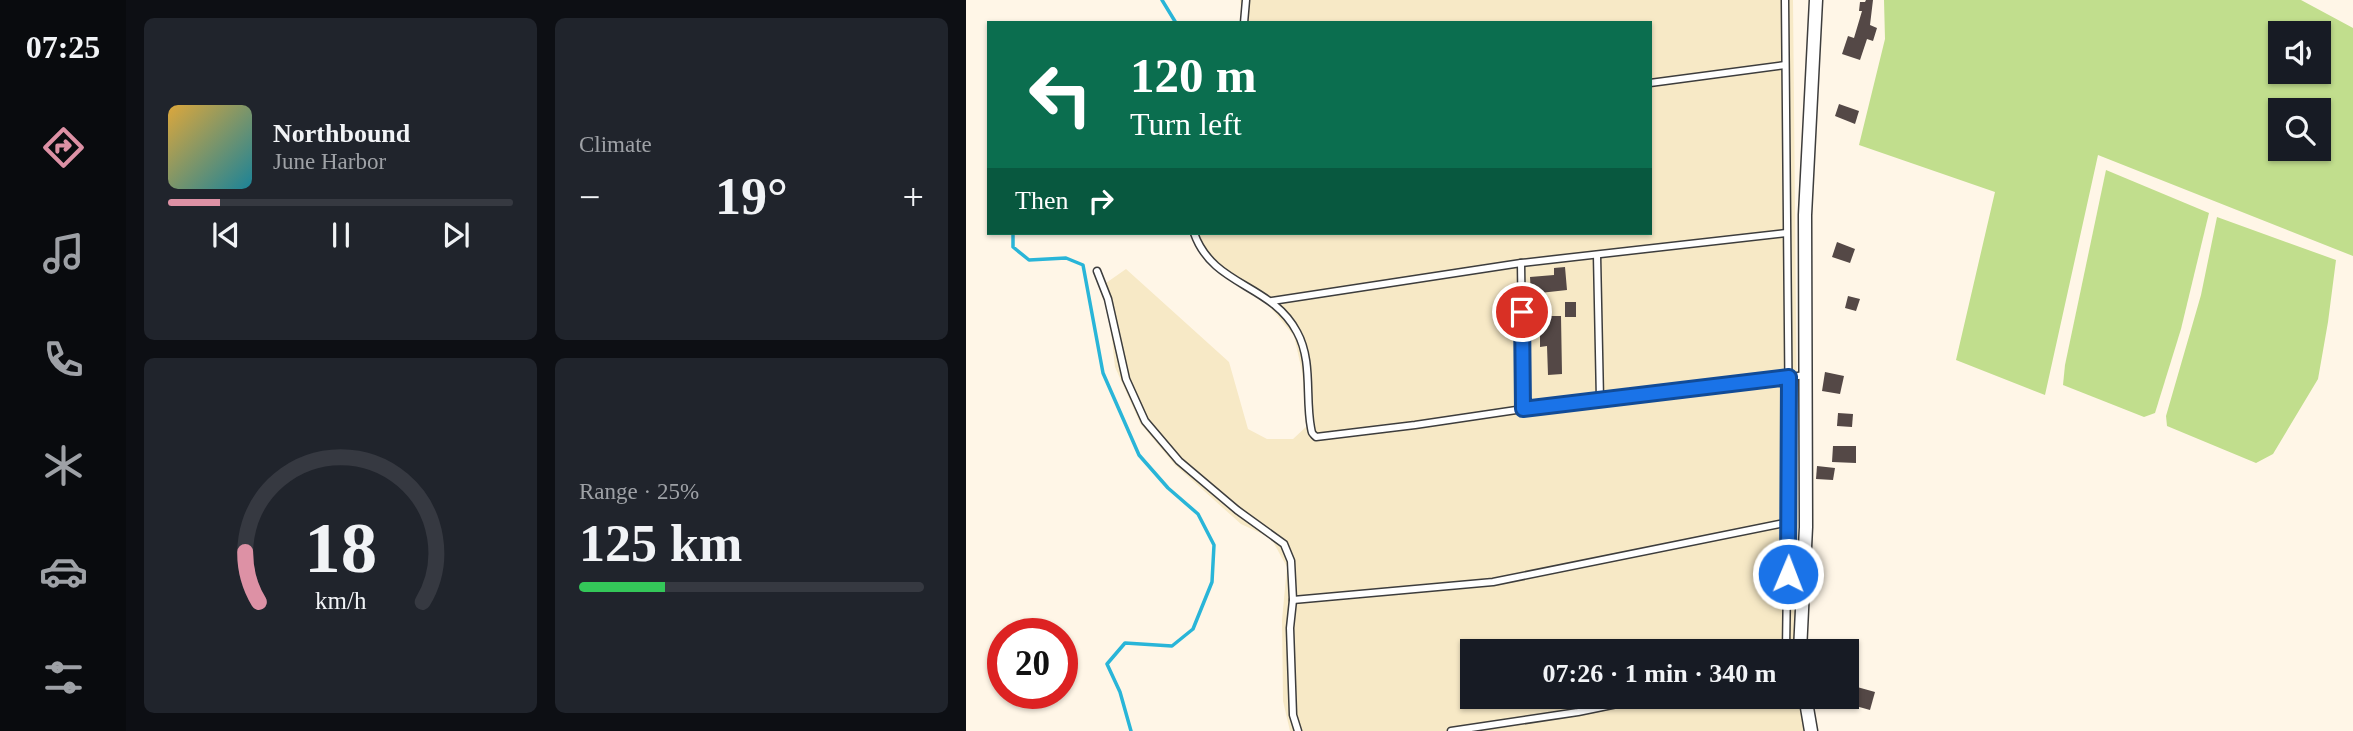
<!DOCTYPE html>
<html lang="en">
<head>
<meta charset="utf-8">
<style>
	:root { --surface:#171b24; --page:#20242c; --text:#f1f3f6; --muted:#9ea1a6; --line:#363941; --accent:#dd91a5 }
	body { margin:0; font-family:"Times New Roman",serif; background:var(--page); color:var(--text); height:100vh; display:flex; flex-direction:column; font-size:26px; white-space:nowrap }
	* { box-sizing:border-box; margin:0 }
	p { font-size:23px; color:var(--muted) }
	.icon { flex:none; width:38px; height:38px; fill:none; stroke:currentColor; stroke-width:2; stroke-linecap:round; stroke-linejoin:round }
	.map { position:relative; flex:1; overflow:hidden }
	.side { display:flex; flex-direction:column; gap:18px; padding:18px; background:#0d0f14; width:840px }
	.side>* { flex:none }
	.hud { position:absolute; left:21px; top:21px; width:665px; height:214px; border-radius:0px; box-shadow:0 2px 5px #0004; background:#0b6e4f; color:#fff; overflow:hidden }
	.buttons { position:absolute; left:1302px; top:21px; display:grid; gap:14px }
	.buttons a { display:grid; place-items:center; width:63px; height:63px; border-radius:0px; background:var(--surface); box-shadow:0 2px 5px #0004; font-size:35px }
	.speed { position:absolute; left:21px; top:618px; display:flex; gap:14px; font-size:35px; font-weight:700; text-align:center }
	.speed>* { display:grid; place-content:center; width:91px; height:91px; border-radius:50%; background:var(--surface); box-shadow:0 2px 5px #0004; line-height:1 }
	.speed .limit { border:10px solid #d22; background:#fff; color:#111 }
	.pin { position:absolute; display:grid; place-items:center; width:60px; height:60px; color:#fff; margin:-30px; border:4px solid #fff; border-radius:50%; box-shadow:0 2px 7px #0007 }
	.me { position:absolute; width:77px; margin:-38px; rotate:1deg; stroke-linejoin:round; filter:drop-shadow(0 0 5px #0008) }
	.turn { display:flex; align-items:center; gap:24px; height:147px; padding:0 28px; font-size:32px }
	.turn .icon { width:91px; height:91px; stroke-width:2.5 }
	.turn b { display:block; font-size:49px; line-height:60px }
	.then { display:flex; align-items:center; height:66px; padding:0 28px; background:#0003; gap:14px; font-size:26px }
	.big { font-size:52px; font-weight:700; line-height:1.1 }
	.side .widget { flex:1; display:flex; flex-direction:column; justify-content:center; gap:10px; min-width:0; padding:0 24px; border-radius:10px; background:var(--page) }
	.side .dial { align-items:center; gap:0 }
	.dial svg { height:182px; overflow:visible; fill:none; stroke:var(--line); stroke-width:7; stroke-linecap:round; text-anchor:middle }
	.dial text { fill:var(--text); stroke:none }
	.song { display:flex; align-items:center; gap:21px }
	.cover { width:84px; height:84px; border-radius:10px; background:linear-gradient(135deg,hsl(40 70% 55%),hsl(190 70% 35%)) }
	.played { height:7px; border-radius:4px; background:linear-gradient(90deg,var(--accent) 15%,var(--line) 15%) }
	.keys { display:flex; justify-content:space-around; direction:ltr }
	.heat { display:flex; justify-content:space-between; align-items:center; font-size:38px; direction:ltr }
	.charge { height:10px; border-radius:5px; background:linear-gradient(90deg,#34c759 25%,var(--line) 0) }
	.side .tiles { flex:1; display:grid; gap:18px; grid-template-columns:repeat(2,1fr) }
	.trip { position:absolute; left:494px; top:639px; width:399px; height:70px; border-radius:0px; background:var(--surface); box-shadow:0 2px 5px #0004; font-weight:700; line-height:70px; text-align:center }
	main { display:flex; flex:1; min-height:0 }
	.dock { display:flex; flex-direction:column; width:126px; justify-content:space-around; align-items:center; background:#090b0e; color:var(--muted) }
	.dock .icon { width:49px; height:49px }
	.dock .active { color:var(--accent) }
	.dock b { font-size:32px; color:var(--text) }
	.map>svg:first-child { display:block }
	.farmland { fill:#f7e9c6 }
	.forest { fill:#c1de8d; fill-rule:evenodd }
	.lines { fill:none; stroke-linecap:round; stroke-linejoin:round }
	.stream { stroke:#29b5d8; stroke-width:3.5 }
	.building { fill:#544846 }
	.lane-casing { stroke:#3d3d3d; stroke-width:9 }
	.street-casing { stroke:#3d3d3d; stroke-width:15 }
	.lane { stroke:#fff; stroke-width:6 }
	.street { stroke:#fff; stroke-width:12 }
	.route-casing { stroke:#114b97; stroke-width:18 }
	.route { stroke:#1a73e8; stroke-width:12 }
</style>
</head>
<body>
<main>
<nav class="dock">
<b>07:25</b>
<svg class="icon active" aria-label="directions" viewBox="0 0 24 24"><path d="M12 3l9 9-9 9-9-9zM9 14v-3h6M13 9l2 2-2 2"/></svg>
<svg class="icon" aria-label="music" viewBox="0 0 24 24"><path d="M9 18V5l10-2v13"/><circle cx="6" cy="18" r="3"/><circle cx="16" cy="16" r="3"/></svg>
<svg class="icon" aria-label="phone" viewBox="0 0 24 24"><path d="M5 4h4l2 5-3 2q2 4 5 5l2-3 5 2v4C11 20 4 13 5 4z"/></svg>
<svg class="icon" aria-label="climate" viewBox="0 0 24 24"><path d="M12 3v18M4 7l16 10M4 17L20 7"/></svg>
<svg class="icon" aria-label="car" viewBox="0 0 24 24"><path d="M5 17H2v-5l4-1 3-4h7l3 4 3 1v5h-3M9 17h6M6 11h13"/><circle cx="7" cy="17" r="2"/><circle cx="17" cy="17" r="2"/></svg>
<svg class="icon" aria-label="filters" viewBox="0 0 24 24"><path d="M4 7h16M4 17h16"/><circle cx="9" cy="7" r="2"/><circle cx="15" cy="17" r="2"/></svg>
</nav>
<section class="side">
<div class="tiles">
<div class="widget">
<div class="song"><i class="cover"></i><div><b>Northbound</b><p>June Harbor</p></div></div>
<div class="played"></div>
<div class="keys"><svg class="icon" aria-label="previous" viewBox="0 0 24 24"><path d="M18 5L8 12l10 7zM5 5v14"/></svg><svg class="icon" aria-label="pause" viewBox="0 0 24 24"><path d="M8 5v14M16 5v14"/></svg><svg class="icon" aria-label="next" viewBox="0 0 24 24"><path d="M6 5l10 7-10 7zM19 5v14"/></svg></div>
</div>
<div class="widget"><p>Climate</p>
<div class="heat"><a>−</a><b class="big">19°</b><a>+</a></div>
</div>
<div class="widget dial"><svg viewBox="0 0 100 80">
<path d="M14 69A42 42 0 1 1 86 69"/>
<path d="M14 69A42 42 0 0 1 8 47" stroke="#dd91a5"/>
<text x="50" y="56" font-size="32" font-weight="700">18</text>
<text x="50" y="72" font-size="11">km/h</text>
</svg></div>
<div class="widget"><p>Range · 25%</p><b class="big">125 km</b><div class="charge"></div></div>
</div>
</section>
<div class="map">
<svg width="1387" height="731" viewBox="0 0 1387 731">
	<rect width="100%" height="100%" fill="#fff6e7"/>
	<polygon class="farmland" points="274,0 827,0 832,523 828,651 506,651 506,696 833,697 847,722 849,731 324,731 317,701 316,620 321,567 305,538 275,524 209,465 174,423 149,367 140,283 160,269 263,362 282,429 301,439 327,439 341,426 336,371 328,336 291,291 239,260 225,233 684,233 684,23 277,23"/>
	<g class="forest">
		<path d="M918,0H1335L1387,28V256L1132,155L1079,395L990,360L1029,192L893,145L919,39ZM1314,33H1353V72H1314ZM1314,110H1353V149H1314Z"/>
		<polygon points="1140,170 1243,213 1215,329 1189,413 1178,417 1097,385 1099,365"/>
		<polygon points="1251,217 1370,260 1362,322 1352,379 1307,454 1290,463 1201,426 1200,416 1235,295"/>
	</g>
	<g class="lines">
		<g class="stream">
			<polyline points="196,0 210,23"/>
			<polyline points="47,233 47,247 63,260 100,258 117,265 137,373 173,455 202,488 232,514 248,545 246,582 227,629 206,646 159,643 141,664 154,692 165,731"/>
		</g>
	</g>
	<g class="building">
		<polygon points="900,0 907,0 904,25 911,28 907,41 901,39 894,60 876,54 882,36 888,38 896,11 893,11 894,2 899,2"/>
		<polygon points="873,104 893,111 889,124 869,116"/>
		<polygon points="871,242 889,249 884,263 866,257"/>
		<polygon points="599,267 601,290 565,294 564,277 588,275 588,268"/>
		<polygon points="882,296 894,299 890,311 879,308"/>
		<rect x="599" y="302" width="11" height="15"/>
		<polygon points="581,316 595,316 596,374 582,375 581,346 574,347 574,327 581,327"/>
		<polygon points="859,372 878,376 874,394 856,391"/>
		<polygon points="872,413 887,414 886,427 871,426"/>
		<polygon points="867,446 890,446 890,463 866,462"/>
		<polygon points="851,466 869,468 867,480 850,479"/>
		<polygon points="884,685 909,692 904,710 879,703"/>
	</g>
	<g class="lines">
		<defs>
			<g id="lane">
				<polyline points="819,0 823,439 820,651"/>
				<polyline points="278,23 280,0"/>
				<polyline points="684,83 819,65"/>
				<path d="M228,233C247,287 305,283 331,332C347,361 339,397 345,428C346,434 346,433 350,437L449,425L557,409L840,375"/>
				<polyline points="631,255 634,400"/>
				<polyline points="555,263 557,409"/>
				<polyline points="131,271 142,299 160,379 179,421 213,461 271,510 318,544 325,561 327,600 324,628 327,715 332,731"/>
				<polyline points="306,301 555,263 820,233"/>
				<polyline points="327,600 527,582 823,522"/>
				<polyline points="485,731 612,712 690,696"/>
			</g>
			<g id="street">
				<polyline points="834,651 840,527 839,215 850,0"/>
				<polyline points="839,696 845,731"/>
			</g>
		</defs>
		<use href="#lane" class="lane-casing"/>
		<use href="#street" class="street-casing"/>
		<use href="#lane" class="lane"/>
		<use href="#street" class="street"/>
	</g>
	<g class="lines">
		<defs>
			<polyline id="route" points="556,312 557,409 823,377 822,574"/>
		</defs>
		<use href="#route" class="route-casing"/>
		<use href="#route" class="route"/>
	</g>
</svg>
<div class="buttons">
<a><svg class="icon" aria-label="sound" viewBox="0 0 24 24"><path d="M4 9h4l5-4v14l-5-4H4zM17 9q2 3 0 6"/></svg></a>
<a><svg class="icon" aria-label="search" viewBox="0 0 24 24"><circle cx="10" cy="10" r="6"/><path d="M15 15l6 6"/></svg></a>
</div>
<div class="speed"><div class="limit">20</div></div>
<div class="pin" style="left:556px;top:312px;background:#d93025"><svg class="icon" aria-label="arrive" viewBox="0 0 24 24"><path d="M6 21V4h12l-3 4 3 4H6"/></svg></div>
<svg class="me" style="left:822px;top:574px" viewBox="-20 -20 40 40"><circle r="17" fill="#1a73e8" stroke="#fff" stroke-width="3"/><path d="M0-11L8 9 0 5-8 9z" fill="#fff"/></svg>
<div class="trip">07:26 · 1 min · 340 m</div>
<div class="hud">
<div class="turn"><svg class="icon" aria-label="left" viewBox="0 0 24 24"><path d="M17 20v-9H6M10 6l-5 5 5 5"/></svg><div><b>120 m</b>Turn left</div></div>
<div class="then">Then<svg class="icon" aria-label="right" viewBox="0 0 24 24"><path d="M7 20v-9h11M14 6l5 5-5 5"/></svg></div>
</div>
</div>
</main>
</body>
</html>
